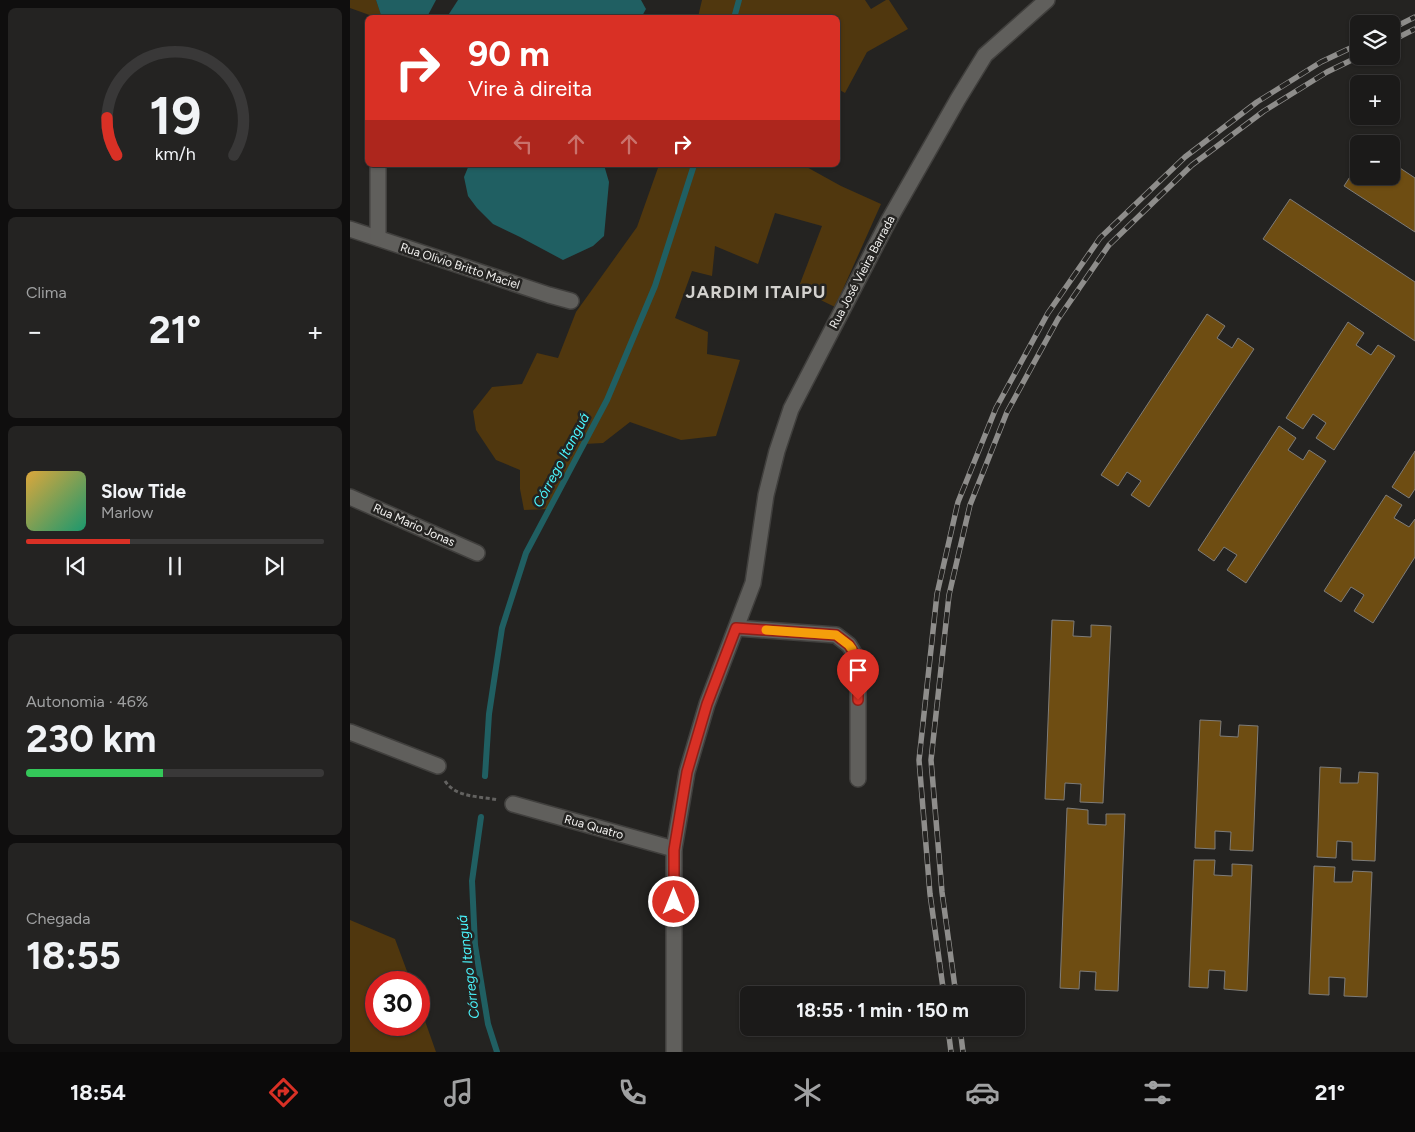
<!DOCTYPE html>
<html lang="pt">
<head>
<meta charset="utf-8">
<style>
	:root { --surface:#1b1a19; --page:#242322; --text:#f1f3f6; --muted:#a0a1a2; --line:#393838; --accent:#d93025 }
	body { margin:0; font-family:Figtree,sans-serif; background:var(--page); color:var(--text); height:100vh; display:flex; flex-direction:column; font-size:19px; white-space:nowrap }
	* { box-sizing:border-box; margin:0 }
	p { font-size:16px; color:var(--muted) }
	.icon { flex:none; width:28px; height:28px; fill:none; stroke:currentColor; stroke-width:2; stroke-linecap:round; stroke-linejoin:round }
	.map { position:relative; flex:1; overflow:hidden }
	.details { display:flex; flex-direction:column; gap:8px; padding:8px; background:#0f0e0e; width:350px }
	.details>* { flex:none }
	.banner { position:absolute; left:15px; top:15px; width:475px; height:152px; border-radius:8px; box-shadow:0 1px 4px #0004,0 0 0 1px var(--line); background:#d93025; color:#fff; overflow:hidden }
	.controls { position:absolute; left:1000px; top:15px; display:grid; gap:10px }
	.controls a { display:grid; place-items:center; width:50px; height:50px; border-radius:8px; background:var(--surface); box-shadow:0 1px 4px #0004,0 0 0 1px var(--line); font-size:25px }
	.speed { position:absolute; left:15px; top:971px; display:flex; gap:10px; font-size:25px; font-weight:700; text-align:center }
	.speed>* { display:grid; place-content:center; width:65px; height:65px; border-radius:50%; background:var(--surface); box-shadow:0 1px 4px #0004,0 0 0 1px var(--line); line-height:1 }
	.speed .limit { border:8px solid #d22; background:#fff; color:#111 }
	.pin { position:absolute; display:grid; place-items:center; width:42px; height:42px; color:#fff; margin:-51px -21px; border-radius:50% 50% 50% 0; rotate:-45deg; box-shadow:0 0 5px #0007 }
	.pin .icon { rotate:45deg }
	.me { position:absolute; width:55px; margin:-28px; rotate:0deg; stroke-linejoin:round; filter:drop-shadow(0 0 4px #0008) }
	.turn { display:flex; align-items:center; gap:18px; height:105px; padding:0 20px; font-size:22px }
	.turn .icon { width:65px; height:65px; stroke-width:2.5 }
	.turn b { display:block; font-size:35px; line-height:42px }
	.lanes { display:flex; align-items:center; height:48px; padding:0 20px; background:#0003; justify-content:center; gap:25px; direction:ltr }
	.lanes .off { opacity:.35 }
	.big { font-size:38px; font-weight:700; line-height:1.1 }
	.details .widget { flex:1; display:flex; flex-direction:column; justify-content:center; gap:8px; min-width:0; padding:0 18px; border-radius:8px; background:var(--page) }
	.details .dial { align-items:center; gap:0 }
	.dial svg { height:130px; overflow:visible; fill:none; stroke:var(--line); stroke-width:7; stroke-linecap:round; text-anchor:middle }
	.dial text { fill:var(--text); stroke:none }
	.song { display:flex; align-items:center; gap:15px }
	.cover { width:60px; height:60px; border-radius:8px; background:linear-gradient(135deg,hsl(40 70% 55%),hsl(160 70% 35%)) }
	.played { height:5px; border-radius:2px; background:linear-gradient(90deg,var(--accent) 35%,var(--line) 35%) }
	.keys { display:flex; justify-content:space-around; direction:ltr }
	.heat { display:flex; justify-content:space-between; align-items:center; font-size:28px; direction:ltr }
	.charge { height:8px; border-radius:4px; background:linear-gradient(90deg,#34c759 46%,var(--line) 0) }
	.trip { position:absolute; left:390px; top:986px; width:285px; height:50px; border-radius:8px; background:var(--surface); box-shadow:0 1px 4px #0004,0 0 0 1px var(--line); font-weight:700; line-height:50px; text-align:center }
	.tabs { display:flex; height:80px; justify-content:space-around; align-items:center; background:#0b0a0a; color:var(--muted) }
	.tabs .icon { width:35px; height:35px }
	.tabs .selected { color:var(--accent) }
	.tabs b { font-size:22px; color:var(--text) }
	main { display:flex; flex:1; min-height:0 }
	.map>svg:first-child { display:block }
	.green { fill:#50370e }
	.water { fill:#205f62 }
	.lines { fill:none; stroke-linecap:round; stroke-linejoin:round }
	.stream { stroke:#205f62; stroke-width:6 }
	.building { fill:#6e4d12; stroke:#7e7c79 }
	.minor-casing { stroke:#403f3d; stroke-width:18 }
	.path { stroke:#636260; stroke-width:3; stroke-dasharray:4 2.5; stroke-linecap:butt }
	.minor { stroke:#605f5c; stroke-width:15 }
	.rail-casing { stroke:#8e8d8b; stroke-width:5.5 }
	.rail { stroke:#242321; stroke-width:4; stroke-dasharray:11; stroke-linecap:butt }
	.route-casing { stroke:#8d1f18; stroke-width:12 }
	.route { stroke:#d93025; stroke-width:9 }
	.slow { stroke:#f59e0b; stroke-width:9 }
	.labels { text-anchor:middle; stroke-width:5; stroke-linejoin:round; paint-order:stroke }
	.street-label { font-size:12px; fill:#f3f2f0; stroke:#242321 }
	.water-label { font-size:14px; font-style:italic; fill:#4bf6fe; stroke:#242321 }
	.district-label { font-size:18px; font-weight:bold; letter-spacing:1px; fill:#d3d1ce; stroke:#242321 }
</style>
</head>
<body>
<main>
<section class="details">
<div class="widget dial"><svg viewBox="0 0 100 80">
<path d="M14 69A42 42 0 1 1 86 69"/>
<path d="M14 69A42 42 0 0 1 8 46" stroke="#d93025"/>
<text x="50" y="56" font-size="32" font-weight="700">19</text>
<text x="50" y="72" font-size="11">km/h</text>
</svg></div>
<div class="widget"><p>Clima</p>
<div class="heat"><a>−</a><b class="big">21°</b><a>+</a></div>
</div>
<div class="widget">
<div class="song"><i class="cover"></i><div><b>Slow Tide</b><p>Marlow</p></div></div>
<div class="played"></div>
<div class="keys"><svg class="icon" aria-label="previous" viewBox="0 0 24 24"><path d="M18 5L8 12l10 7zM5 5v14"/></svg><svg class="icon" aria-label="pause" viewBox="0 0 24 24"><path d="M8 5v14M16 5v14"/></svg><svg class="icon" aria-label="next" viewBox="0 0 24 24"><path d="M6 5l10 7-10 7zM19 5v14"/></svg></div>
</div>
<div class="widget"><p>Autonomia · 46%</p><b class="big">230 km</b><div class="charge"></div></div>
<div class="widget"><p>Chegada</p><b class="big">18:55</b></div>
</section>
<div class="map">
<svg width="1065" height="1052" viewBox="0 0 1065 1052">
	<rect width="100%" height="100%" fill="#242321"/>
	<g class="green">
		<polygon points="0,0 26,0 32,17 25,17 0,8"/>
		<polygon points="352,0 515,0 521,9 536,0 539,0 558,29 517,52 495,93 488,89 488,18 348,17"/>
		<polygon points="309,165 453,165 491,186 531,204 485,307 448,289 472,226 425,213 408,264 365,246 362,276 342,271 325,318 358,332 357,354 390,360 366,436 331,440 280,422 253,443 234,444 199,509 174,510 170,489 170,470 146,460 126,430 123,411 142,387 172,384 187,353 208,358 226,312 287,227"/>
		<polygon points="0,920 45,939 61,982 26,982 26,1025 69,1025 69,1004 86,1052 0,1052"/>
	</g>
	<g class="water">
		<polygon points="26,0 86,0 77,17 32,18"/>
		<polygon points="108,0 291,0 296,9 291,18 97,17"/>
		<polygon points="119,165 254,165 259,182 254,236 243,246 213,260 170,237 143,224 127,208 118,196 114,177"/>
	</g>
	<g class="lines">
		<g class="stream">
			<polyline points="384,18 389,0"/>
			<polyline points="135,776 139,714 152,628 176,553 257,400 305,286 344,165"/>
			<polyline points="131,817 122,881 125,945 138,1024 147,1052"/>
		</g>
	</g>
	<g class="building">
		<polygon points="1041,162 1065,178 1065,232 994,186 1009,163 1009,176 1041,176"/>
		<polygon points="940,199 1065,282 1065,341 913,239"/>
		<polygon points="857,314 875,326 867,338 882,348 888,338 904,349 799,507 781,495 791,481 777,472 768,486 751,475"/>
		<polygon points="998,322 1014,333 1006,345 1021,355 1028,345 1045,356 984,450 966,438 976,423 963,414 953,429 936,418"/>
		<polygon points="929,426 946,438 938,450 953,460 959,450 976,461 896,583 877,570 887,555 874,547 864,561 848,550"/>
		<polygon points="1065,451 1065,489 1059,498 1042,487"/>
		<polygon points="1036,495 1052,505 1044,518 1059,527 1065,519 1065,557 1023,623 1004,611 1014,595 1001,587 991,602 974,591"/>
		<polygon points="702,620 724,621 723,636 741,637 741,625 761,626 753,803 730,802 731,784 715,783 714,800 695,799"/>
		<polygon points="850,720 871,721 870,736 888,737 889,725 908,726 903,851 880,850 881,832 865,831 865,849 845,848"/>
		<polygon points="970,767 991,768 990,783 1008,783 1009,772 1028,773 1025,861 1002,860 1002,842 987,841 986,858 967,857"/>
		<polygon points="717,808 738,810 738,824 756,825 756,814 775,814 768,991 745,990 746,972 730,971 729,989 710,988"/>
		<polygon points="844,860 865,860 864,875 882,876 882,864 902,865 897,991 874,989 875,971 859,970 858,988 839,987"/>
		<polygon points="964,866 985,867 984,882 1002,882 1003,871 1022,872 1017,997 994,996 995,978 979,977 979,995 959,994"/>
	</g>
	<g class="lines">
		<defs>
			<g id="minor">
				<polyline points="0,229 199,295 221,301"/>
				<polyline points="28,238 28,165"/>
				<polyline points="0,497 127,553"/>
				<polyline points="387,628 486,635 499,645 508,660 508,779"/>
				<polyline points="0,732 88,766"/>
				<polyline points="163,804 324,849"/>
				<polyline points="324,1052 324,849 337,772 357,704 403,583 416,495 427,451 441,409 539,220 608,99 635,55 697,0"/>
			</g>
		</defs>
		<use href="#minor" class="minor-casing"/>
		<path class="path" d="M95,781C106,798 130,796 148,800"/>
		<use href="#minor" class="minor"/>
		<defs>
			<g id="rail">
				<polyline points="1041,29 1065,17"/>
				<polyline points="1041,41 1065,29"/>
				<polyline points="594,995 580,894 569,760 587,594 608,502 646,408 698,313 750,238 835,157 907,102 971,62 1009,44"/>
				<polyline points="606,995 592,892 581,760 599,595 620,505 657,412 708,319 759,245 842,165 914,111 977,72 1010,56"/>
				<polyline points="598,1028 601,1052"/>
				<polyline points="610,1028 613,1052"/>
			</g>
		</defs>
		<use href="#rail" class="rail-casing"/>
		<use href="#rail" class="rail"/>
	</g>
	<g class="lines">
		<defs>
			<polyline id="route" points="324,902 324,850 337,772 357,704 386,628 486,635 499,645 508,660 508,700"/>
		</defs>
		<use href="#route" class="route-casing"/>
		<use href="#route" class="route"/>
		<polyline class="slow" points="416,630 486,635 499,645 502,649"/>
	</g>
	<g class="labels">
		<g class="street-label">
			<text transform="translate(110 266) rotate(18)" y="4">Rua Olivio Britto Maciel</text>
			<text transform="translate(512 272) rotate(-62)" y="4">Rua José Vieira Barrada</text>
			<text transform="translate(64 525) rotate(24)" y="4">Rua Mario Jonas</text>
			<text transform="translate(244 827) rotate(16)" y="4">Rua Quatro</text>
		</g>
		<g class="water-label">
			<text transform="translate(211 460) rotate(-62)" y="5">Córrego Itanguá</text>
			<text transform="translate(118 967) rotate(-97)" y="5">Córrego Itanguá</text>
		</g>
		<g class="district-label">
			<text x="406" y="298">JARDIM ITAIPU</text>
		</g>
	</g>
</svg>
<div class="controls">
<a><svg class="icon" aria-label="layers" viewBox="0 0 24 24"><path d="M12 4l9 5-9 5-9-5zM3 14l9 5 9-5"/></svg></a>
<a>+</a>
<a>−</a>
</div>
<div class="speed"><div class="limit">30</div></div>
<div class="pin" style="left:508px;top:700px;background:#d93025"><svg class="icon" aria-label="arrive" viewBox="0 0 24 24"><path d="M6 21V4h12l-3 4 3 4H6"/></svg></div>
<svg class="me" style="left:324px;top:902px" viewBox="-20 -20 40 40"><circle r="17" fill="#d93025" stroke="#fff" stroke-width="3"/><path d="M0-11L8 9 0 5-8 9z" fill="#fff"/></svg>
<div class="trip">18:55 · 1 min · 150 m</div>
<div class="banner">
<div class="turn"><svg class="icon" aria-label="right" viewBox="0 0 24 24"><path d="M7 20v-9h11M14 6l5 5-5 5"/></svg><div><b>90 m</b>Vire à direita</div></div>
<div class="lanes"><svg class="icon off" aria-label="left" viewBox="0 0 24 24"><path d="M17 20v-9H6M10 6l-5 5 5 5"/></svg><svg class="icon off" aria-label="ahead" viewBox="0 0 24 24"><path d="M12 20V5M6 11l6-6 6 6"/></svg><svg class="icon off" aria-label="ahead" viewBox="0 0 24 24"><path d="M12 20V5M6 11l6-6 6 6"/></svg><svg class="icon" aria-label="right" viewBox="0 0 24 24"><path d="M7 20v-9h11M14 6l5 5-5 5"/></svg></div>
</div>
</div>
</main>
<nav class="tabs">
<b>18:54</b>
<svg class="icon selected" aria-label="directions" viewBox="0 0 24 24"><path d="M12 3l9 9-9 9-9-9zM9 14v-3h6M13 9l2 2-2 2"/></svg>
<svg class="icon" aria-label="music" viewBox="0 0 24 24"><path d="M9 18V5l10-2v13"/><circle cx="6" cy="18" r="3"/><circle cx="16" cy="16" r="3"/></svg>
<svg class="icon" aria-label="phone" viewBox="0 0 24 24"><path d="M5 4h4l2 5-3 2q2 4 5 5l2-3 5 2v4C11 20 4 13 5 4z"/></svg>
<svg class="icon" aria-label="climate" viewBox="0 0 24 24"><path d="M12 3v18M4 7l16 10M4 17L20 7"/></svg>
<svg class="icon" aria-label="car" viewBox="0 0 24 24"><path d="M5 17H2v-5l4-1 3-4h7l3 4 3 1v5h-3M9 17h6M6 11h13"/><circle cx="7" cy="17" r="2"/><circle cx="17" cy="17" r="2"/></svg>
<svg class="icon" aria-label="filters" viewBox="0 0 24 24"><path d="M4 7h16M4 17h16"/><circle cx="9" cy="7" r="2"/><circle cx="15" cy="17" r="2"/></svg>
<b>21°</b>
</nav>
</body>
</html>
